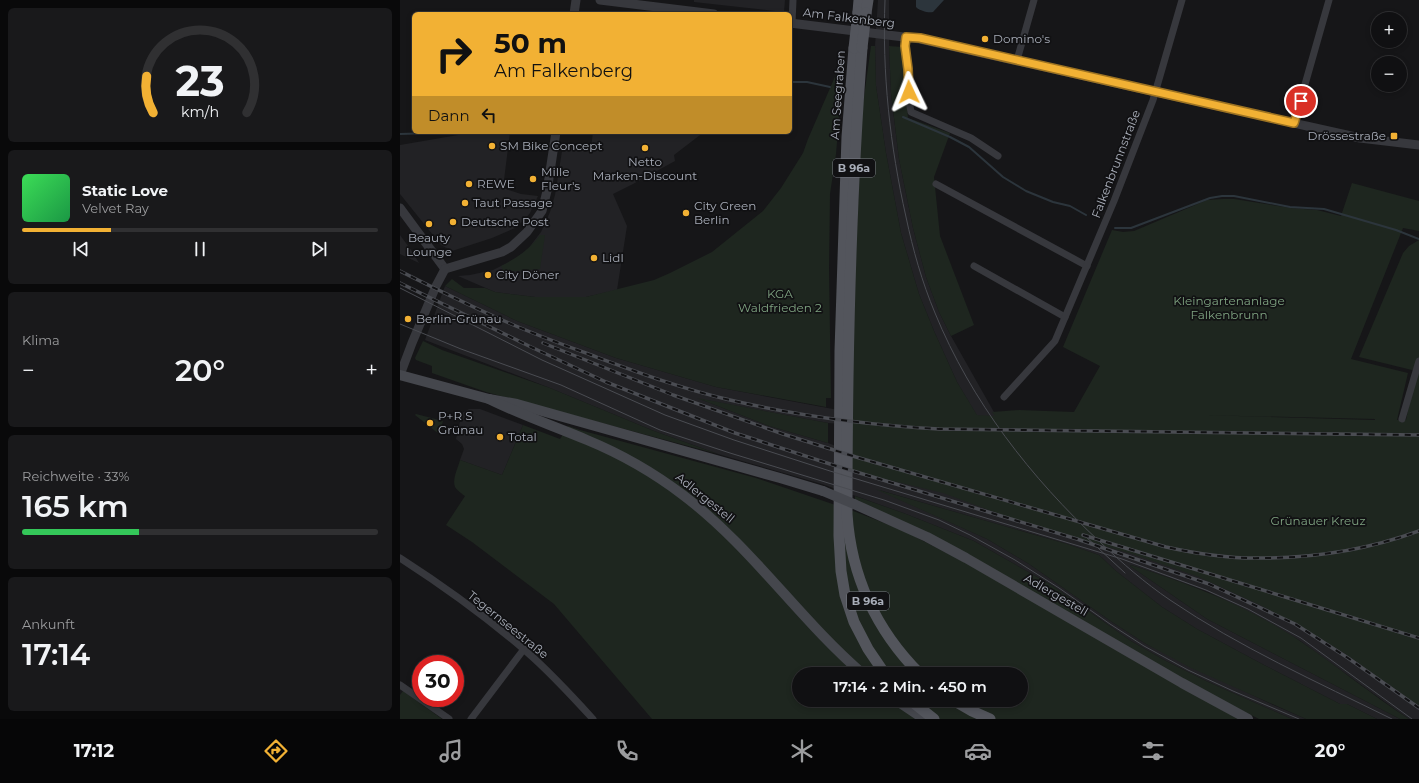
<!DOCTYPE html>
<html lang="de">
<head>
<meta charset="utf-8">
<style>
	:root { --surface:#101012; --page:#19191b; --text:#f1f3f6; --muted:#9c9d9f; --line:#303032; --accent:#f2b134 }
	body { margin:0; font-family:Montserrat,sans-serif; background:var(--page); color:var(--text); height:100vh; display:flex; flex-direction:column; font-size:15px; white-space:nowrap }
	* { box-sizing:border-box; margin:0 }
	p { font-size:13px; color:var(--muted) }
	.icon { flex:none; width:22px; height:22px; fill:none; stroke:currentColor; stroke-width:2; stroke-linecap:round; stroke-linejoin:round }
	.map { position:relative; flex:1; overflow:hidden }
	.details { display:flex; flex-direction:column; gap:8px; padding:8px; background:#09090a; width:400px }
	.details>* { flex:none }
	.top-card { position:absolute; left:12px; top:12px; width:380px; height:122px; border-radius:6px; box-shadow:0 2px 6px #0003,0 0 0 1px var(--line); background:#f2b134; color:#111; overflow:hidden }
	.tools { position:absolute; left:971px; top:12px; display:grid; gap:8px }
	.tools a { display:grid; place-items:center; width:36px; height:36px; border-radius:50%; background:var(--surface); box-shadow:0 2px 6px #0003,0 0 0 1px var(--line); font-size:20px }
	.speed { position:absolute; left:12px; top:655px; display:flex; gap:8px; font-size:20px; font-weight:700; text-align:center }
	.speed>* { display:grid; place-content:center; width:52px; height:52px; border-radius:50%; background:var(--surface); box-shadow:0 2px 6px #0003,0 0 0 1px var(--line); line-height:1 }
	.speed .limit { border:6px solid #d22; background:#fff; color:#111 }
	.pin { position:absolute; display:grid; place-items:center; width:34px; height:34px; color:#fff; margin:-17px; border:2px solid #fff; border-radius:50%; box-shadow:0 1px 4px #0007 }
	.me { position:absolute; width:44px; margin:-22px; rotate:358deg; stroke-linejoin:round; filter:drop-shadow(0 0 3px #0008) }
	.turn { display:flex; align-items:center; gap:14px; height:84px; padding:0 16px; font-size:18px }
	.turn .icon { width:52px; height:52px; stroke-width:2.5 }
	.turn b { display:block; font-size:28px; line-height:34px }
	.then { display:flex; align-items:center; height:38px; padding:0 16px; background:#0003; gap:8px; font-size:15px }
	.big { font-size:30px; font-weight:600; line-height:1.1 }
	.details .widget { flex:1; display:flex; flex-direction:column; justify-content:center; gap:6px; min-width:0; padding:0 14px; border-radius:6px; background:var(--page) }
	.details .dial { align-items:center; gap:0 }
	.dial svg { height:104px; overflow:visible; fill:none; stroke:var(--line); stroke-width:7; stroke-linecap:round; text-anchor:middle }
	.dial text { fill:var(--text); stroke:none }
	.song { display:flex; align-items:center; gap:12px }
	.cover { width:48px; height:48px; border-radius:6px; background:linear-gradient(135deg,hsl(130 70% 55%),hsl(140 70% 35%)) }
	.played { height:4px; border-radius:2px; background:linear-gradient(90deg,var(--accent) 25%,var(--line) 25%) }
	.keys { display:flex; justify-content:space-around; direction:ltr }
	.heat { display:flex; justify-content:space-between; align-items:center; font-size:22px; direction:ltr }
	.charge { height:6px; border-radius:3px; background:linear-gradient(90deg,#34c759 33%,var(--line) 0) }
	.trip { position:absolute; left:392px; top:667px; width:236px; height:40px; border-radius:20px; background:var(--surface); box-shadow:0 2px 6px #0003,0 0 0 1px var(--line); font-weight:600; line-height:40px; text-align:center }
	.menu { display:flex; height:64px; justify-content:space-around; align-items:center; background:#060607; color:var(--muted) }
	.menu .icon { width:28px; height:28px }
	.menu .active { color:var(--accent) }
	.menu b { font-size:18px; color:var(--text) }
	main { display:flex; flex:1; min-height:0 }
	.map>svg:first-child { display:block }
	.built { fill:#222225; fill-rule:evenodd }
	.green { fill:#1e261f; fill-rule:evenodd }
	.water { fill:#2c353c }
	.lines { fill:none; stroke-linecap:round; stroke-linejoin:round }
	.stream { stroke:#2c353c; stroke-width:2 }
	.minor { stroke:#37383d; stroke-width:7 }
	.tertiary { stroke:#37383d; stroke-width:9 }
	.secondary { stroke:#45474d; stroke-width:10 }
	.primary { stroke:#53555c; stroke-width:11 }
	.tram { stroke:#4a4c52; stroke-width:1 }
	.rail-casing { stroke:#4a4c52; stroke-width:3.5 }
	.rail { stroke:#111113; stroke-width:2; stroke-dasharray:6; stroke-linecap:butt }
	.secondary-bridge { stroke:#45474d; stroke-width:10 }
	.primary-bridge { stroke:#53555c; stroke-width:11 }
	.route-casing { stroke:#9d7322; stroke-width:10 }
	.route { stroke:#f2b134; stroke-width:7 }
	.poi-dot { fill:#f2b134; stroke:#111113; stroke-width:1.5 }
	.labels { text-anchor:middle; stroke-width:3.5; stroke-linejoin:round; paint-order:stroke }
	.shield { fill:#111113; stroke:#7b7e86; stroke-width:1 }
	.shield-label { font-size:11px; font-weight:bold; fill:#a8adb8 }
	.street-label { font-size:12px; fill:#a8adb8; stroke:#111113 }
	.poi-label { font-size:12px; fill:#a8adb8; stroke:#111113; text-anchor:start }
	.park-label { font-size:12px; fill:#7fa381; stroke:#111113 }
</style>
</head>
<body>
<main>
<section class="details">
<div class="widget dial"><svg viewBox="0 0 100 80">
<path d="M14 69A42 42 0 1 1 86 69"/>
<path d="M14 69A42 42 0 0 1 9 41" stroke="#f2b134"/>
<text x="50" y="56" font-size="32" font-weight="700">23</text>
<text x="50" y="72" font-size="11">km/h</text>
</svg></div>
<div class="widget">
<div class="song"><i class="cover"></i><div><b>Static Love</b><p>Velvet Ray</p></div></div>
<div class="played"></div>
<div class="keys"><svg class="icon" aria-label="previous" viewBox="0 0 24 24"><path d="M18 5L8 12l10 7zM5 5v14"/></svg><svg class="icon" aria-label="pause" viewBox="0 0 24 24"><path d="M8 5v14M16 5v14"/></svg><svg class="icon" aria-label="next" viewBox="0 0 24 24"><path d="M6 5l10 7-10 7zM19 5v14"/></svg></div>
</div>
<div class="widget"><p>Klima</p>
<div class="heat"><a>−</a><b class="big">20°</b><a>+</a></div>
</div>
<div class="widget"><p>Reichweite · 33%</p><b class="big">165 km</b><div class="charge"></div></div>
<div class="widget"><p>Ankunft</p><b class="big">17:14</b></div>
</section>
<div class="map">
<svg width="1019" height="719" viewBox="0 0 1019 719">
	<rect width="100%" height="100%" fill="#161618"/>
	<g class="built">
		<polygon points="294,0 385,0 384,12 294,2"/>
		<path d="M478,0H489V46L491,93L499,159L513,228L526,277L539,312L551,336L599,421L826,576L908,626L1019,705V719H1009L996,710L899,640L859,617L808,592L770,578L731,565L730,566L807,619L1000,719H977L947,704H940L864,665L797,629L762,607L716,571L699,555L667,544L479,490L587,539L629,564L712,622L746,644L869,703L906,719H892L806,681L766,661L731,641L653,586L574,541L506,514L422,484L318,454L254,431L150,388L25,340L45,286L117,321L216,358L316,387L449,412L579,419L557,382L534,331L519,294L501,233L486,153L476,86L475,46ZM300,399L428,423L454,425L452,452L428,443L369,426Z"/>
		<polygon points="88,132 110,132 103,188 121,194 138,196 130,213 124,220 115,228 92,238 52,251 41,245 0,194 0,145 64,134"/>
		<polygon points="193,132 304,132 274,155 275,161 233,184 213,194 227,226 217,290 186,297 135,297 95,292 58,276 70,275 93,270 115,259 128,249 141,232 150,212 155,195 163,145 185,149 191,148"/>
		<polygon points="0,235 11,250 19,263 0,254"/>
		<polygon points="69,409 80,409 123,425 102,475 60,460 64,449 62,444 56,439 62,413"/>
	</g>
	<g class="green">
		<path d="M471,46H475L476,86L486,153L501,233L519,294L534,331L557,382L577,415L595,416L592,412L619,410L674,412L700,366L663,347L712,230L723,232L734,231L807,200L823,199H834L891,208L917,210L941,216L952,183L1019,201V231L1003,228L951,359L1008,373L997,420H1006L1016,371L959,357L1003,253L1009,246L1019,240V706L944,653L908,631L862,606L799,577L732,554L613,519L543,493L452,471L449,412L462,111ZM801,415L975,419V420Z"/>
		<polygon points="489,46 502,47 508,118 550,133 534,177 540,236 574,325 551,336 539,312 526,277 513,228 499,159 491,93"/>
		<polygon points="443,70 436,154 430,194 429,270 431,398 426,398 426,407 316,387 216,358 117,321 45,286 52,279 64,288 85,288 95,292 135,297 186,297 254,280 270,273 312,252 363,211 381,188 403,153 408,139 437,72"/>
		<path d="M140,235H145L140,269L104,272L101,266C117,258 130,249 140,235Z"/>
		<polygon points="23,341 42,350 150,388 254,431 318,454 86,392 32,373 32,366 16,360 15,358"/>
		<polygon points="297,398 428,423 428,443 369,426"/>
		<polygon points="16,414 43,421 39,434 15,415"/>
		<path d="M123,425L160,439L168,426L180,430L356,478L456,512L502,530L566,563L838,719H252L154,604L72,542L46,525L65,496C62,494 57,490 55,487C52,479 58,468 60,460L102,475ZM399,674H621V700H399Z"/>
		<polygon points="475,489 667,544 699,555 716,571 762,607 797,629 864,665 940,704 947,704 977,719 906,719 791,668 746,644 712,622 629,564 587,539"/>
		<polygon points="455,496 506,514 574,541 653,586 731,641 766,661 806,681 892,719 859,719 806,692 455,499"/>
		<path d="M731,565C790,584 848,606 900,641C937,666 972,695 1009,719H1000L807,619L730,566Z"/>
		<polygon points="3,691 42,719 0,719 0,695"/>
	</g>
	<path class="water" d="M516,0H544L533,12C528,13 520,11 516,7Z"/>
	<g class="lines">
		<g class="stream">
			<polyline points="390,82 407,82 430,87"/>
			<polyline points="503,117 550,137 569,147 603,177 626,191 653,202 670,206 686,215"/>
			<polyline points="0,134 67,132"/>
			<polyline points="715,228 731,228 810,198 822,196 834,196 890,207 924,209 996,230 1019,239"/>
		</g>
		<g class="minor">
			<polyline points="392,23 393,0"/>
			<path d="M506,37C504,49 507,59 508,71C509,85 508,99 511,112L571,138L598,156"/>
			<polyline points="617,60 634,0"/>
			<polyline points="894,123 929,0"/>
			<polyline points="536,184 687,266"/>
			<polyline points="574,266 665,317"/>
			<polyline points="604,397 655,341 714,201 753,100 782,0"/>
			<polyline points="1002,419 1019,361"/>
			<path d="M0,558C45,587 88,618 128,653C151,673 172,696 193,719"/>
			<polyline points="0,685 49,719"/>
			<polyline points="71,719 124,649"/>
		</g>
		<g class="tertiary">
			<polyline points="200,0 314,14"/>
			<polyline points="174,14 176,0"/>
			<polyline points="390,23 520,39 960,138 1019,145"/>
			<polyline points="0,208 45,269"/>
			<polyline points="45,269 102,252 111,247 127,232 142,211 147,191 156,132"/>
			<polyline points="0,375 12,343 36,286 45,269"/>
		</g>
		<g class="secondary">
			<polyline points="0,375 89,399 117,404 380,478 423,491"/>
			<path d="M89,399C121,415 154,426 187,440C221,454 254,473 283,495C352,547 399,619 463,674"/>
			<polyline points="454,504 527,537 566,558 782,683 848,719"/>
			<polyline points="496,700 524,719"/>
		</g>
		<g class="primary">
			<polyline points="458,12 459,0"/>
			<polyline points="466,13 468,0"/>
			<polyline points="454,48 447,137 440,351 439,536 441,571 445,595 454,622 468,649 485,674"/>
			<path d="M462,48C450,203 447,358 447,514C451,575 476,630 520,674"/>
			<polyline points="510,700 534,719"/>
			<polyline points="553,700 572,711 590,719"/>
		</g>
		<g class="tram">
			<path d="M485,0C482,73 490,146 506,217C513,250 522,282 535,313C571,401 631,478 700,542C722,563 745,583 770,600C839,647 917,682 992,719"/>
			<polyline points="0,288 142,360 265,415 334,440 430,471 722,559 806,590 848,609 901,638 1012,719"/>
			<polyline points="0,324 61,349 161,385 260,430 330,453 484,500 539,520 570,535 615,560 659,588 710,624 744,646 788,670 833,691 899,719"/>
			<polyline points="684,535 725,573"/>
		</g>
		<defs>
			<g id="rail">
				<path d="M0,271C36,289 72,307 109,323C136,335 164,345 191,355C237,372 282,389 330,400C399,416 468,425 539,429L1019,435"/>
				<polyline points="0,283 131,347 206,382 269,407 335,433 430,464 677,539 809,584 895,624 948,658 1019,708"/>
				<path d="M143,343L273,395L383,434L456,457L766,547C798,554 830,559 863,558C915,558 970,549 1019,531"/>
				<polyline points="683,535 1019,638"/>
			</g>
		</defs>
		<use href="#rail" class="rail-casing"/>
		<use href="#rail" class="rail"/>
		<polyline class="secondary-bridge" points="423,491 454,504"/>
		<g class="primary-bridge">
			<polyline points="454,48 458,12"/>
			<polyline points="462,48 466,13"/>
		</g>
	</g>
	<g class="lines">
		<defs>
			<polyline id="route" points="509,92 508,69 505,46 506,37 520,38 894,123 901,101"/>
		</defs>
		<use href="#route" class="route-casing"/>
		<use href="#route" class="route"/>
	</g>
	<g class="poi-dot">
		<circle cx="585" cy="39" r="4"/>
		<rect x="990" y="132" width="8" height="8" rx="2"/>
		<circle cx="92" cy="146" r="4"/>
		<circle cx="245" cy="148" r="4"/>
		<circle cx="133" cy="179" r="4"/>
		<circle cx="69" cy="184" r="4"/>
		<circle cx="65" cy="203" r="4"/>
		<circle cx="286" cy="213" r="4"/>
		<circle cx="53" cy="222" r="4"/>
		<circle cx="29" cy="224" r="4"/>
		<circle cx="194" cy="258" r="4"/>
		<circle cx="88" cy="275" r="4"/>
		<circle cx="8" cy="319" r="4"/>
		<circle cx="30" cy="423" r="4"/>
		<circle cx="100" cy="437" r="4"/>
	</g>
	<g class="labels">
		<g class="shield">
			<rect x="433" y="159" width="42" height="18" rx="3"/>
			<rect x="447" y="592" width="42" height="18" rx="3"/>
		</g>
		<g class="shield-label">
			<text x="454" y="172">B 96a</text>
			<text x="468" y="605">B 96a</text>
		</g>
		<g class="street-label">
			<text transform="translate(449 18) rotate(7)" y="4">Am Falkenberg</text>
			<text transform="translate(438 95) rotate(-86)" y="4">Am Seegraben</text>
			<text transform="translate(716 164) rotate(-69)" y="4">Falkenbrunnstraße</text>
			<text transform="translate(305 498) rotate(39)" y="4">Adlergestell</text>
			<text transform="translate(656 595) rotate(30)" y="4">Adlergestell</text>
			<text transform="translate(108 625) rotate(39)" y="4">Tegernseestraße</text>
		</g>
		<g class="poi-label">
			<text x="593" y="43">Domino's</text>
			<text x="986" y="140" text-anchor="end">Drössestraße</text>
			<text x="100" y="150">SM Bike Concept</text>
			<text x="245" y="166" text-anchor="middle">Netto<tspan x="245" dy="14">Marken-Discount</tspan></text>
			<text x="141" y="176">Mille<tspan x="141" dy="14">Fleur's</tspan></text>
			<text x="77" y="188">REWE</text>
			<text x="73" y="207">Taut Passage</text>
			<text x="294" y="210">City Green<tspan x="294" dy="14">Berlin</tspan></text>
			<text x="61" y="226">Deutsche Post</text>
			<text x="29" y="242" text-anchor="middle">Beauty<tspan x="29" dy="14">Lounge</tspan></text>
			<text x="202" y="262">Lidl</text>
			<text x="96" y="279">City Döner</text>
			<text x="16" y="323">Berlin-Grünau</text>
			<text x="38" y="420">P+R S<tspan x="38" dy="14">Grünau</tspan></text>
			<text x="108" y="441">Total</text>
		</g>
		<g class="park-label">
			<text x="380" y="298">KGA<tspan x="380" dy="14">Waldfrieden 2</tspan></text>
			<text x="829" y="305">Kleingartenanlage<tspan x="829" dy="14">Falkenbrunn</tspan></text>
			<text x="918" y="525">Grünauer Kreuz</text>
		</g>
	</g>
</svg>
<div class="tools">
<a>+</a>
<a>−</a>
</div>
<div class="speed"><div class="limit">30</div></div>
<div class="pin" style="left:901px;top:101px;background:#d93025"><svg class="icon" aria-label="arrive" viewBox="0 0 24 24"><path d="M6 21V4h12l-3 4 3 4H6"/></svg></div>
<svg class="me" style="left:509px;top:92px" viewBox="-20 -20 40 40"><path d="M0-17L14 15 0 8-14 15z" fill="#f2b134" stroke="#fff" stroke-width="4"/></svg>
<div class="trip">17:14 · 2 Min. · 450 m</div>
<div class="top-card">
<div class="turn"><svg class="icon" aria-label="right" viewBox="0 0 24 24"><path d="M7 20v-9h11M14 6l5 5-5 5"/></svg><div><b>50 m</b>Am Falkenberg</div></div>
<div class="then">Dann<svg class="icon" aria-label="left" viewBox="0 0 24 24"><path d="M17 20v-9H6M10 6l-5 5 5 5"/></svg></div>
</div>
</div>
</main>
<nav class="menu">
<b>17:12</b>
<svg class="icon active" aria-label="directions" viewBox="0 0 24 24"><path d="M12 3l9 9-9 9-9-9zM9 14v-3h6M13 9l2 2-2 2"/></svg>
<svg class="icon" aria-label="music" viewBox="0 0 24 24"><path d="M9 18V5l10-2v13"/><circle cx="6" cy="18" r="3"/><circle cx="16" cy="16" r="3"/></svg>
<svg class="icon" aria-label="phone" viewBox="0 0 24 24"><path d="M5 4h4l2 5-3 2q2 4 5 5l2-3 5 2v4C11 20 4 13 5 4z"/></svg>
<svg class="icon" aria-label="climate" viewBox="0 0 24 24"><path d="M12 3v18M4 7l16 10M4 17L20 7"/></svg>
<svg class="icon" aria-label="car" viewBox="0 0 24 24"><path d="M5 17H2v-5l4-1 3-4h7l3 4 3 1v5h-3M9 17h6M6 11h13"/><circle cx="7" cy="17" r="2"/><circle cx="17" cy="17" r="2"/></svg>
<svg class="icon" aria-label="filters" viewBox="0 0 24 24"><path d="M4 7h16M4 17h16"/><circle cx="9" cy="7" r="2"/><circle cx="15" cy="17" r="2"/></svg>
<b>20°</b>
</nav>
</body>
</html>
